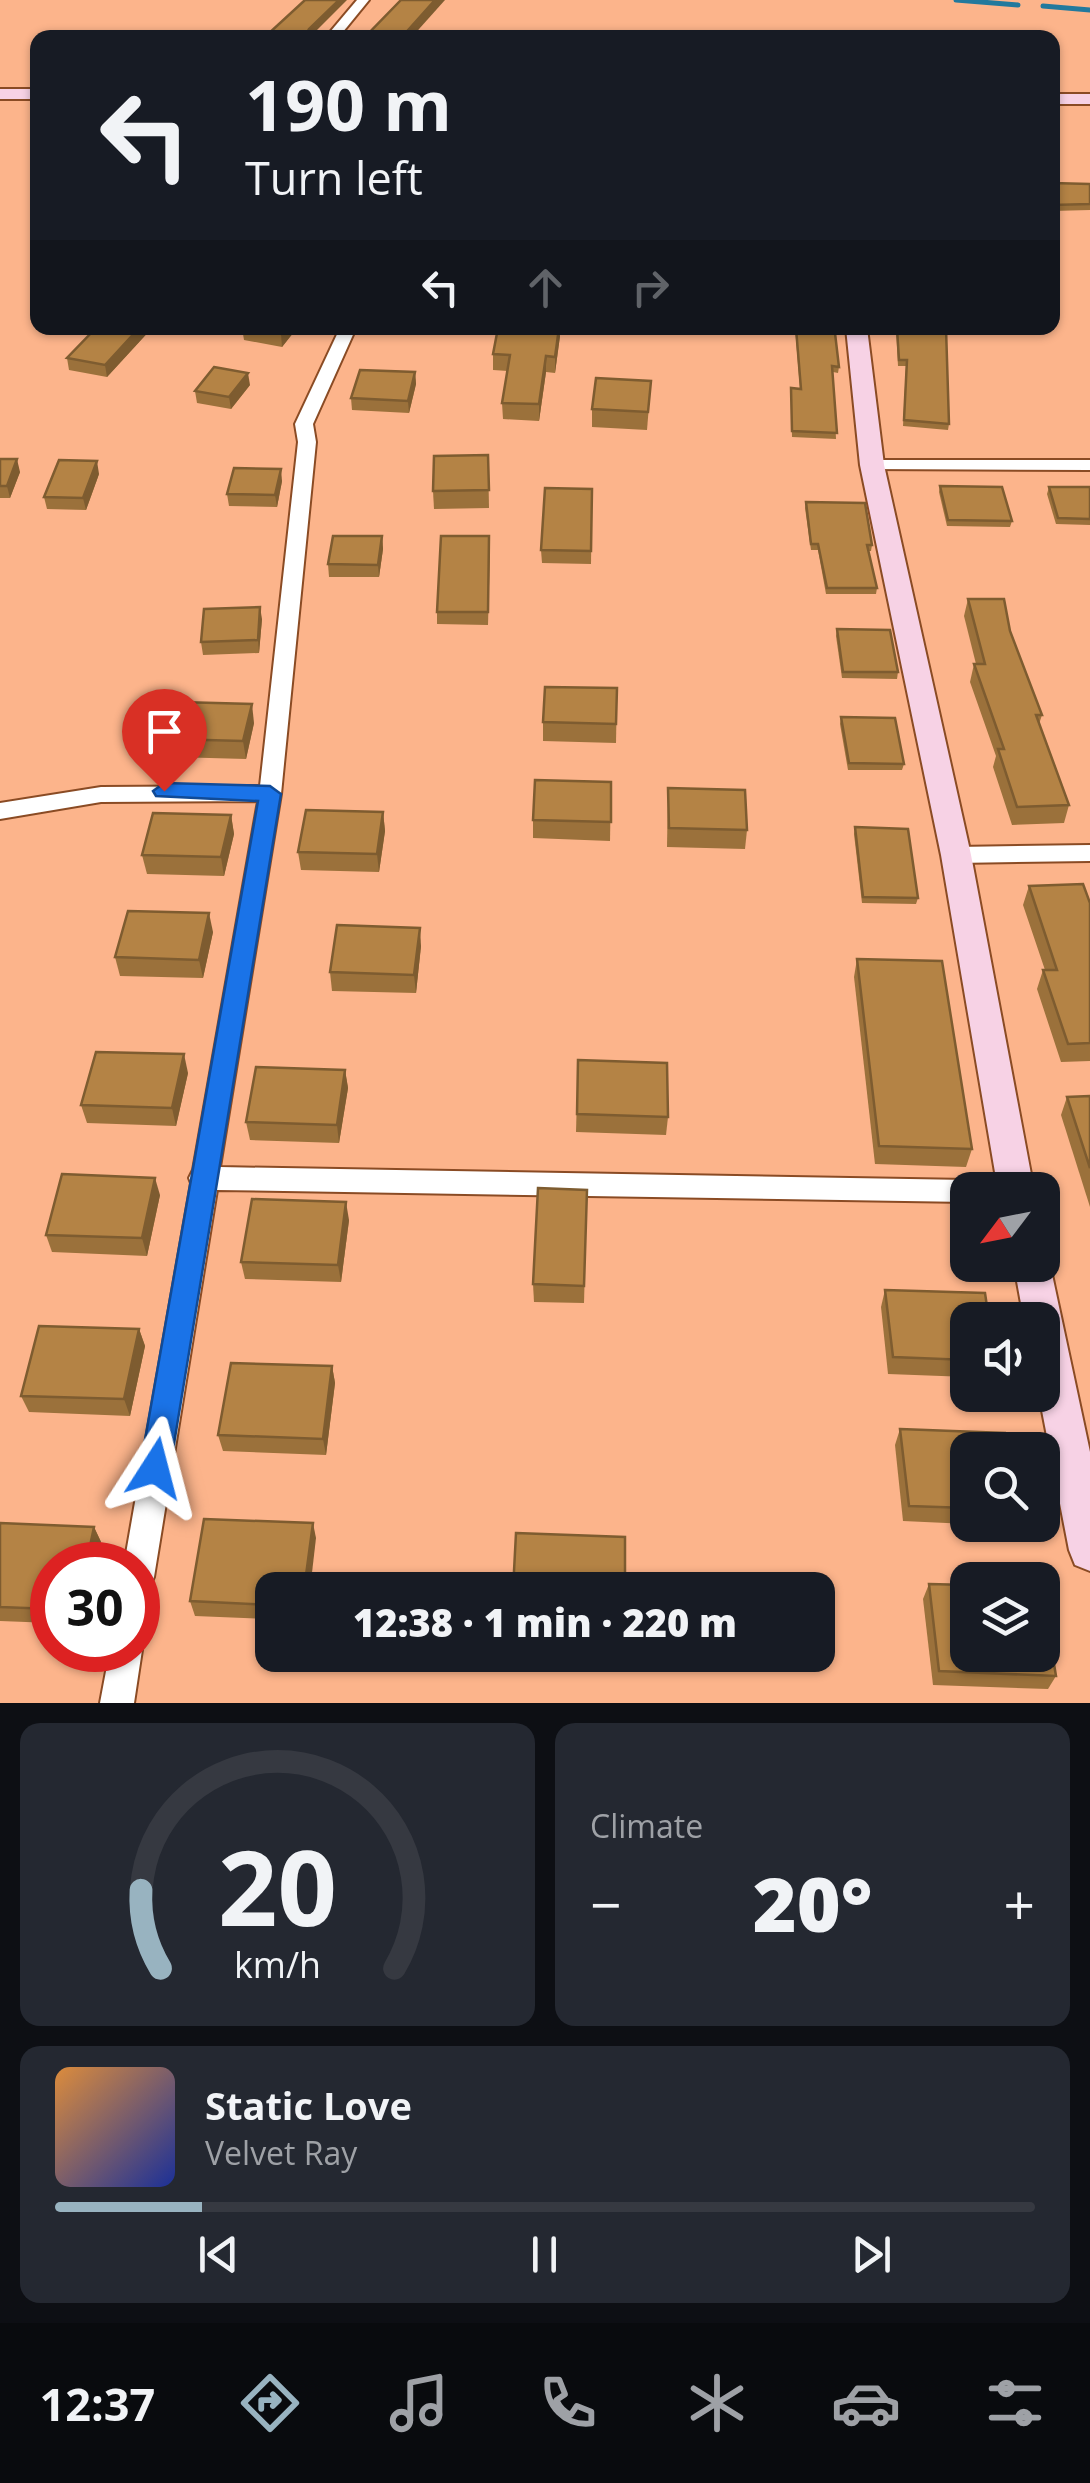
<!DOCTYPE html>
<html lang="en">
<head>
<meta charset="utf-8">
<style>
	:root { --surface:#171b24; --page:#242831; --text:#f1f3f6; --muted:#9ea1a6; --line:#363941; --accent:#98b3c0 }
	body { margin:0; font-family:"Open Sans",sans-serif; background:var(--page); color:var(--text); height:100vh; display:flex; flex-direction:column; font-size:38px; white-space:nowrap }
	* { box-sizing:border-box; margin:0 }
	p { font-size:32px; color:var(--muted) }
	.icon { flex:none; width:55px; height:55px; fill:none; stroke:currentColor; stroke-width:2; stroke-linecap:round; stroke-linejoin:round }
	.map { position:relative; height:1703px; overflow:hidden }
	.details { display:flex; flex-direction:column; gap:20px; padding:20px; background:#0d0f14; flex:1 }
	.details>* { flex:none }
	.top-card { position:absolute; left:30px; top:30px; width:1030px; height:305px; border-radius:20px; box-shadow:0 2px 8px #0004; background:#171b24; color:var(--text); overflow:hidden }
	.needle { width:65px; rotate:238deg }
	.controls { position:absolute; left:950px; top:1172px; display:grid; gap:20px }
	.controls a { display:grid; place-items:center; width:110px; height:110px; border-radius:20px; background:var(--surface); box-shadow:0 2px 8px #0004; font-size:50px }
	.speed { position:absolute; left:30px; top:1542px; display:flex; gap:20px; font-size:50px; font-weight:700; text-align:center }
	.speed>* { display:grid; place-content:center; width:130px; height:130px; border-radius:50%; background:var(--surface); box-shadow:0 2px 8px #0004; line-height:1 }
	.speed .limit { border:15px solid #d22; background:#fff; color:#111 }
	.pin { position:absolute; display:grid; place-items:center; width:85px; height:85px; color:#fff; margin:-102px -42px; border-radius:50% 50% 50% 0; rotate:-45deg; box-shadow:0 0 10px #0007 }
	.pin .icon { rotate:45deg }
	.me { position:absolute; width:110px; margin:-55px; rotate:9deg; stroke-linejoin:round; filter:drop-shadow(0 0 8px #0008) }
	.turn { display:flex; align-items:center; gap:35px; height:210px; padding:0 50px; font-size:45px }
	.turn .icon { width:130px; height:130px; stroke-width:2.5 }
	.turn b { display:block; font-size:70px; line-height:85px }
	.lanes { display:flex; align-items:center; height:95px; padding:0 50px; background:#0003; justify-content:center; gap:50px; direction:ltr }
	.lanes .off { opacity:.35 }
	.big { font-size:75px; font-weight:800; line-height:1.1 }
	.details .card { flex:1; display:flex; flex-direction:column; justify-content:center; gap:15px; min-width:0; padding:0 35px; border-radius:20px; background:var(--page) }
	.details .dial { align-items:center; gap:0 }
	.dial svg { height:260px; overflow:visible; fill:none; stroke:var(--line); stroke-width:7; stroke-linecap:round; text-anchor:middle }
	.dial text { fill:var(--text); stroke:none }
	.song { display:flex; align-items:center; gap:30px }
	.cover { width:120px; height:120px; border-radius:15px; background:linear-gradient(135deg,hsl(30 70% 55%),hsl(230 70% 35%)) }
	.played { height:10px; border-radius:5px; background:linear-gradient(90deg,var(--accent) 15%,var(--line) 15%) }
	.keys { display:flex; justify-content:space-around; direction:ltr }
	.heat { display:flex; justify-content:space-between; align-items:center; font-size:55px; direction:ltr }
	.details .tiles { flex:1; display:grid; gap:20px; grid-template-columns:1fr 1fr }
	.card:last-child { grid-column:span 2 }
	.trip { position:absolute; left:255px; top:1572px; width:580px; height:100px; border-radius:20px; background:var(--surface); box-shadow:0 2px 8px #0004; font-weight:800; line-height:100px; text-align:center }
	.dock { display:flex; height:160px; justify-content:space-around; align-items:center; background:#090b0e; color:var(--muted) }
	.dock .icon { width:70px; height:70px }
	.dock .selected { color:var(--accent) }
	.dock b { font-size:45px; color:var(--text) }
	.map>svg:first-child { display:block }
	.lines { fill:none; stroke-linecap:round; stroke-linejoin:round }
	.stream { stroke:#22799d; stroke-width:5 }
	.street-casing { stroke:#8a4b24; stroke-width:4 }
	.secondary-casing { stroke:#8a4b24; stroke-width:4 }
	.street { fill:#fff; fill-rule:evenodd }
	.secondary { fill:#f7d2e5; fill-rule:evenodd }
	.wall { fill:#9b713b }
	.shaded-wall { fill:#7e5c30 }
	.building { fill:#b48345; stroke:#7e5c30; stroke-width:2.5 }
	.route { fill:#1a73e8; stroke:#114b97; stroke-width:2.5 }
</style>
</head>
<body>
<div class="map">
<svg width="1090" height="1703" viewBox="0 0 1090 1703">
	<rect width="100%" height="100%" fill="#fcb48b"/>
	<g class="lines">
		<g class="stream">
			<polyline points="956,0 1018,5"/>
			<polyline points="1043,6 1090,10"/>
		</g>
		<defs>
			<g id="street">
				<polygon points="357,0 369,0 338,38 325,38"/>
				<polygon points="340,328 356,328 313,424 316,442 281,794 220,1167 968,1180 977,1183 981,1190 968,1190 968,1202 217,1190 154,1577 149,1588 138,1593 138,1565 124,1565 191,1183 189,1178 193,1170 258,801 101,802 0,819 0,803 101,787 260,786 298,442 295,424"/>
				<polygon points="872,460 1090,460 1090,470 866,469 863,465"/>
				<polygon points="1090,845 1090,861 956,863 945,855 956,847"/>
				<polygon points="138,1639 142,1650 134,1703 100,1703 110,1650 138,1650"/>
			</g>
			<g id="secondary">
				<rect x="0" y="89" width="38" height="10"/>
				<rect x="1052" y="94" width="38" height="10"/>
				<polygon points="846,328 867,328 884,465 971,855 1034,1190 998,1190 941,855 860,465"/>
				<polygon points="1042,1253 1050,1265 1090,1452 1090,1571 1075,1565 1069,1550 1039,1395 1042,1395 1042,1320 1024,1320 1014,1265 1042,1265"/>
			</g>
		</defs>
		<use href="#street" class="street-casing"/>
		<use href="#secondary" class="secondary-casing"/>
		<use href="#street" class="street"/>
		<use href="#secondary" class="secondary"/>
	</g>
	<g class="wall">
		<polygon points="1052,183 1090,184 1090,210 1052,211"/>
		<polygon points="152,328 107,377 69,370 67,358"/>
		<polygon points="242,328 297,328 282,347 244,340"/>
		<polygon points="795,328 830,328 830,333 839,367 838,373 833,372 836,439 792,437 791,388 800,389"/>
		<polygon points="896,328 940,328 949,424 948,430 903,426 906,366 898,366"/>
		<polygon points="560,336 555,373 546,372 539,421 503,419 502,403 508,371 493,370 493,354"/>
		<polygon points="415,372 416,384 409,413 352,410 351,398"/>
		<polygon points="651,381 647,430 592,427 592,409"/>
		<polygon points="250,385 231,409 197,403 195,391"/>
		<polygon points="488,455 489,508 434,509 433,491"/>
		<polygon points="0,459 20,472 10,498 0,498"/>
		<polygon points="99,474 86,510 47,509 44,497"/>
		<polygon points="282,481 277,507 229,506 227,494"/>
		<polygon points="940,486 1012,521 1010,527 947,526 939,492"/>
		<polygon points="1049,487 1090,487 1090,525 1056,524 1047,494"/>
		<polygon points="592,489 591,564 542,563 541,550"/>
		<polygon points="806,502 872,545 871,551 868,551 877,588 876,594 826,594 818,550 811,550 805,508"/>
		<polygon points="382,536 383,549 379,577 329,577 328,564"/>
		<polygon points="490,549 488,625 437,624 437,612"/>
		<polygon points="968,599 1010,631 1042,715 1039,724 1069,805 1064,823 1012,825 993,767 996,756 970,682 974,664 976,664 964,616"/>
		<polygon points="262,619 259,653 203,655 201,642"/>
		<polygon points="837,629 898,672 897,679 842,678 836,636"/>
		<polygon points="617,688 616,743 543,741 543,722"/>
		<polygon points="841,717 904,764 902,770 848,770 840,724"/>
		<polygon points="254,723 246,759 173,757 169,739"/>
		<polygon points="611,782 610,841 533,838 533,820"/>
		<polygon points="668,788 747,830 745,849 667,847"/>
		<polygon points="383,812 385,831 379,872 301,870 298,852"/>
		<polygon points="231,815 234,834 224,876 147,874 142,855"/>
		<polygon points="855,827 918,898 916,904 862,903 854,834"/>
		<polygon points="1029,886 1090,903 1090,1061 1061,1062 1037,989 1043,970 1045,970 1023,905"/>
		<polygon points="213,932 203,978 120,976 115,957"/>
		<polygon points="421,946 416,993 332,991 330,972"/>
		<polygon points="857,959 972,1149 966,1167 875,1164 854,977"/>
		<polygon points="578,1060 668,1117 666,1135 576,1132"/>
		<polygon points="345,1070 348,1088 339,1143 250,1140 246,1122"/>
		<polygon points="188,1073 176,1126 87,1123 81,1105"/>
		<polygon points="1090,1096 1090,1207 1061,1115 1067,1097"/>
		<polygon points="587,1190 584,1303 534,1302 533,1284"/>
		<polygon points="160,1195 147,1256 52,1252 46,1235"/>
		<polygon points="349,1220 341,1282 245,1279 241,1262"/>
		<polygon points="885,1290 968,1320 968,1377 888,1374 881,1307"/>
		<polygon points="139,1329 145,1346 130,1416 29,1412 21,1396"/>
		<polygon points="332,1366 335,1383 326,1455 223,1451 218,1435"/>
		<polygon points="900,1429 968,1450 968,1524 903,1521 895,1445"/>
		<polygon points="0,1523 94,1527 101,1542 52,1565 52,1623 0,1621"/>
		<polygon points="316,1538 272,1590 272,1619 195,1616 190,1601"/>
		<polygon points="929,1584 1056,1676 1048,1689 933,1685 923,1599"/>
	</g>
	<g class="shaded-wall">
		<polygon points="339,0 347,0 309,38 304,38 309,29"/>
		<polygon points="435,0 445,0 411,38 401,38"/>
		<polygon points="139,328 152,328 107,377 105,365"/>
		<polygon points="285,328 297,328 282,347 281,334"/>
		<polygon points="559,328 560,336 555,373 555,357"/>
		<polygon points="546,356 546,372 539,421 539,404"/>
		<polygon points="415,372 416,384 409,413 408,401"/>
		<polygon points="248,373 250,385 231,409 229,397"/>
		<polygon points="17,459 20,472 10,498 7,486"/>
		<polygon points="97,461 99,474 86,510 83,498"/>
		<polygon points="281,469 282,481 277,507 275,495"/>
		<polygon points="382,536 383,549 379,577 378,565"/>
		<polygon points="260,607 262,619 259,653 258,640"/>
		<polygon points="252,704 254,723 246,759 243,741"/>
		<polygon points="383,812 385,831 379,872 377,854"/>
		<polygon points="231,815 234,834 224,876 221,857"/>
		<polygon points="209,913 213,932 203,978 199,960"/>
		<polygon points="420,928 421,946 416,993 414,975"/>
		<polygon points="184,1054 188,1073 176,1126 172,1108"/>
		<polygon points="345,1070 348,1088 339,1143 337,1125"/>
		<polygon points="155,1178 160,1195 147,1256 142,1238"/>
		<polygon points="346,1202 349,1220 341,1282 338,1265"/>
		<polygon points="139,1329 145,1346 130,1416 124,1399"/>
		<polygon points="332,1366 335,1383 326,1455 323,1439"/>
		<polygon points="313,1523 316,1538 310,1590 304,1590"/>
		<polygon points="94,1527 101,1542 96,1565 86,1565"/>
	</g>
	<g class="building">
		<polygon points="305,0 339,0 309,29 304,38 200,38 203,33 266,36"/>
		<polygon points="401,0 435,0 401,38 364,38"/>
		<polygon points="1052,183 1090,184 1090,204 1052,205"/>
		<polygon points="96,328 139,328 105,365 67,358"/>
		<polygon points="244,328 285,328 281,334"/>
		<polygon points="498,328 559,328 555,357 546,356 539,404 502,403 510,355 493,354"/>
		<polygon points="796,328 830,328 830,333 835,333 839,367 832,366 837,433 792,431 791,388 801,389"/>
		<polygon points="897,328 946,328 949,424 904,420 907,360 899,360"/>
		<polygon points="214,367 248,373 229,397 195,391"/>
		<polygon points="360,370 415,372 408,401 351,398"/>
		<polygon points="596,378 651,381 648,412 592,409"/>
		<polygon points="488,455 489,490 433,491 434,456"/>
		<polygon points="0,459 17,459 7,486 0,486"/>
		<polygon points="59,460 97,461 83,498 44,497"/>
		<polygon points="234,468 281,469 275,495 227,494"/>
		<polygon points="940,486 1002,487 1012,521 948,520"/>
		<polygon points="1049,487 1090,487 1090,519 1058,518"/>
		<polygon points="545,488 592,489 591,551 541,550"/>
		<polygon points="806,502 865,503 872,545 867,545 877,588 827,588 818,544 811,544"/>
		<polygon points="333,536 382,536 378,565 328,564"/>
		<polygon points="441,536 489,536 488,612 437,612"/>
		<polygon points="968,599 1004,599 1010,631 1042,715 1036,715 1069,805 1017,807 998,749 1004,749 974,664 985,664"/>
		<polygon points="260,607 258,640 201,642 204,609"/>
		<polygon points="837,629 890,630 898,672 843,672"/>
		<polygon points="545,687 617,688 616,724 543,722"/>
		<polygon points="179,702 252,704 243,741 169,739"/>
		<polygon points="841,717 895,718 904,764 849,763"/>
		<polygon points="535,780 611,782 611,822 533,820"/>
		<polygon points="668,788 745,790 747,830 669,828"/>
		<polygon points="306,810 383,812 377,854 298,852"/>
		<polygon points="153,813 231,815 221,857 142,855"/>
		<polygon points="855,827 908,829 918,898 863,897"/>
		<polygon points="1083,884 1090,903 1090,1043 1068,1044 1043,970 1057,970 1029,886"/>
		<polygon points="128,911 209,913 199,960 115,957"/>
		<polygon points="337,925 420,928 414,975 330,972"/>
		<polygon points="857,959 942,961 972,1149 879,1146"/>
		<polygon points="96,1052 184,1054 172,1108 81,1105"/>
		<polygon points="578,1060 667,1063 668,1117 577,1114"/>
		<polygon points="256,1067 345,1070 337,1125 246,1122"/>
		<polygon points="1090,1096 1090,1168 1067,1097"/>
		<polygon points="62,1174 155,1178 142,1238 46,1235"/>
		<polygon points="538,1188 587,1190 584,1286 533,1284"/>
		<polygon points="252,1199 346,1202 338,1265 241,1262"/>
		<polygon points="885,1290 985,1293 989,1320 968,1320 968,1360 893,1357"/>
		<polygon points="39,1326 139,1329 124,1399 21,1396"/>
		<polygon points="231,1363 332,1366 323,1439 218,1435"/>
		<polygon points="900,1429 1005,1433 1008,1450 968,1450 968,1508 909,1506"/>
		<polygon points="204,1519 313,1523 304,1590 272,1590 272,1605 190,1601"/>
		<polygon points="0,1523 94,1527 86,1565 52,1565 52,1609 0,1607"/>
		<polygon points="516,1533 625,1537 625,1590 513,1590"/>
		<polygon points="929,1584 968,1585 968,1655 1042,1655 1042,1592 1056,1676 939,1671"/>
	</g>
	<polygon class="route" points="164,783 270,786 281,794 170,1468 166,1479 155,1483 144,1479 140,1468 258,801 156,796 153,791"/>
</svg>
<div class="controls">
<a><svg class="needle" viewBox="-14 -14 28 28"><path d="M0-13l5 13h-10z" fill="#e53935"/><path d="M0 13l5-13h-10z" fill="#9ea1a6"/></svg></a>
<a><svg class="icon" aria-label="sound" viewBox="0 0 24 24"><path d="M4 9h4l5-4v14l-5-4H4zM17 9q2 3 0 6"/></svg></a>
<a><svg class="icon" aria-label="search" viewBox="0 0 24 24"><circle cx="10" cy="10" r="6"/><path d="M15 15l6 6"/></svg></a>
<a><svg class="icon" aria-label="layers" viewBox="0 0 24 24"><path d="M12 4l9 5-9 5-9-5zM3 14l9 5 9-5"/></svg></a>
</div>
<div class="speed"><div class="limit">30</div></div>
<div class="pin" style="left:164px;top:791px;background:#d93025"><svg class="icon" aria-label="arrive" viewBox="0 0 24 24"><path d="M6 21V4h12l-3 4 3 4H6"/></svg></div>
<svg class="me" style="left:155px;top:1468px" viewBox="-20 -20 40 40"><path d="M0-17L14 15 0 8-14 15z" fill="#1a73e8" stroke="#fff" stroke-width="4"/></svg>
<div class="trip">12:38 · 1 min · 220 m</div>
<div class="top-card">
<div class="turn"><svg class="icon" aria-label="left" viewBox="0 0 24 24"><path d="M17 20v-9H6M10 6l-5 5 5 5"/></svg><div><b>190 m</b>Turn left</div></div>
<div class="lanes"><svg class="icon" aria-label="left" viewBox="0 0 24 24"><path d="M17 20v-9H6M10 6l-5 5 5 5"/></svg><svg class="icon off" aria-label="ahead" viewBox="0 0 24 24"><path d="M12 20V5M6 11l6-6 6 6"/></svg><svg class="icon off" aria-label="right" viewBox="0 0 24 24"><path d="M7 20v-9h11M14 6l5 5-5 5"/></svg></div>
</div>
</div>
<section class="details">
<div class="tiles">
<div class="card dial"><svg viewBox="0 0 100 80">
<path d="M14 69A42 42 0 1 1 86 69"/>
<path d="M14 69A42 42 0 0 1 8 45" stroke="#98b3c0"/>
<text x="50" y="56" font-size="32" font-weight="700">20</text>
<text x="50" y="72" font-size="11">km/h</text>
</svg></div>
<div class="card"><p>Climate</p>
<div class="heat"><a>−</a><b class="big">20°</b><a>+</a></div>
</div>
<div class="card">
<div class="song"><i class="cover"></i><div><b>Static Love</b><p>Velvet Ray</p></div></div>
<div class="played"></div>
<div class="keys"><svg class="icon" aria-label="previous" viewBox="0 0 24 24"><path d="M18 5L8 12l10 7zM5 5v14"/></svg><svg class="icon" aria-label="pause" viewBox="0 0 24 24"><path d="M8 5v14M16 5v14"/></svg><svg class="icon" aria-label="next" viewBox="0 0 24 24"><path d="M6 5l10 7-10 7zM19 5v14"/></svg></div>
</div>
</div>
</section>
<nav class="dock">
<b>12:37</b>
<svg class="icon selected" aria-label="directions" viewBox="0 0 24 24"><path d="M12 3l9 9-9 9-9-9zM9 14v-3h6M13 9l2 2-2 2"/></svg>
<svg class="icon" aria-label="music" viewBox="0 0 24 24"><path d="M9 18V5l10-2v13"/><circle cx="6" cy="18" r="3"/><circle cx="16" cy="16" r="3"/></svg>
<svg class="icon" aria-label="phone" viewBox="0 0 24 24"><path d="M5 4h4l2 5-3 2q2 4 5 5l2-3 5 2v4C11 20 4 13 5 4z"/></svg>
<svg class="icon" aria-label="climate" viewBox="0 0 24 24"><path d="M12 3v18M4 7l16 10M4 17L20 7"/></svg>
<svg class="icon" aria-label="car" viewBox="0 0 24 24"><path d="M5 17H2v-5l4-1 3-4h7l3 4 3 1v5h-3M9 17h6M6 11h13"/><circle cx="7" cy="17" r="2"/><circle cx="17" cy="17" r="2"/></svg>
<svg class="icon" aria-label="filters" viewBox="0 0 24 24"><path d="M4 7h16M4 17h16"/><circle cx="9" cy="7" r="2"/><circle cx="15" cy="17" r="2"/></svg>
</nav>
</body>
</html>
